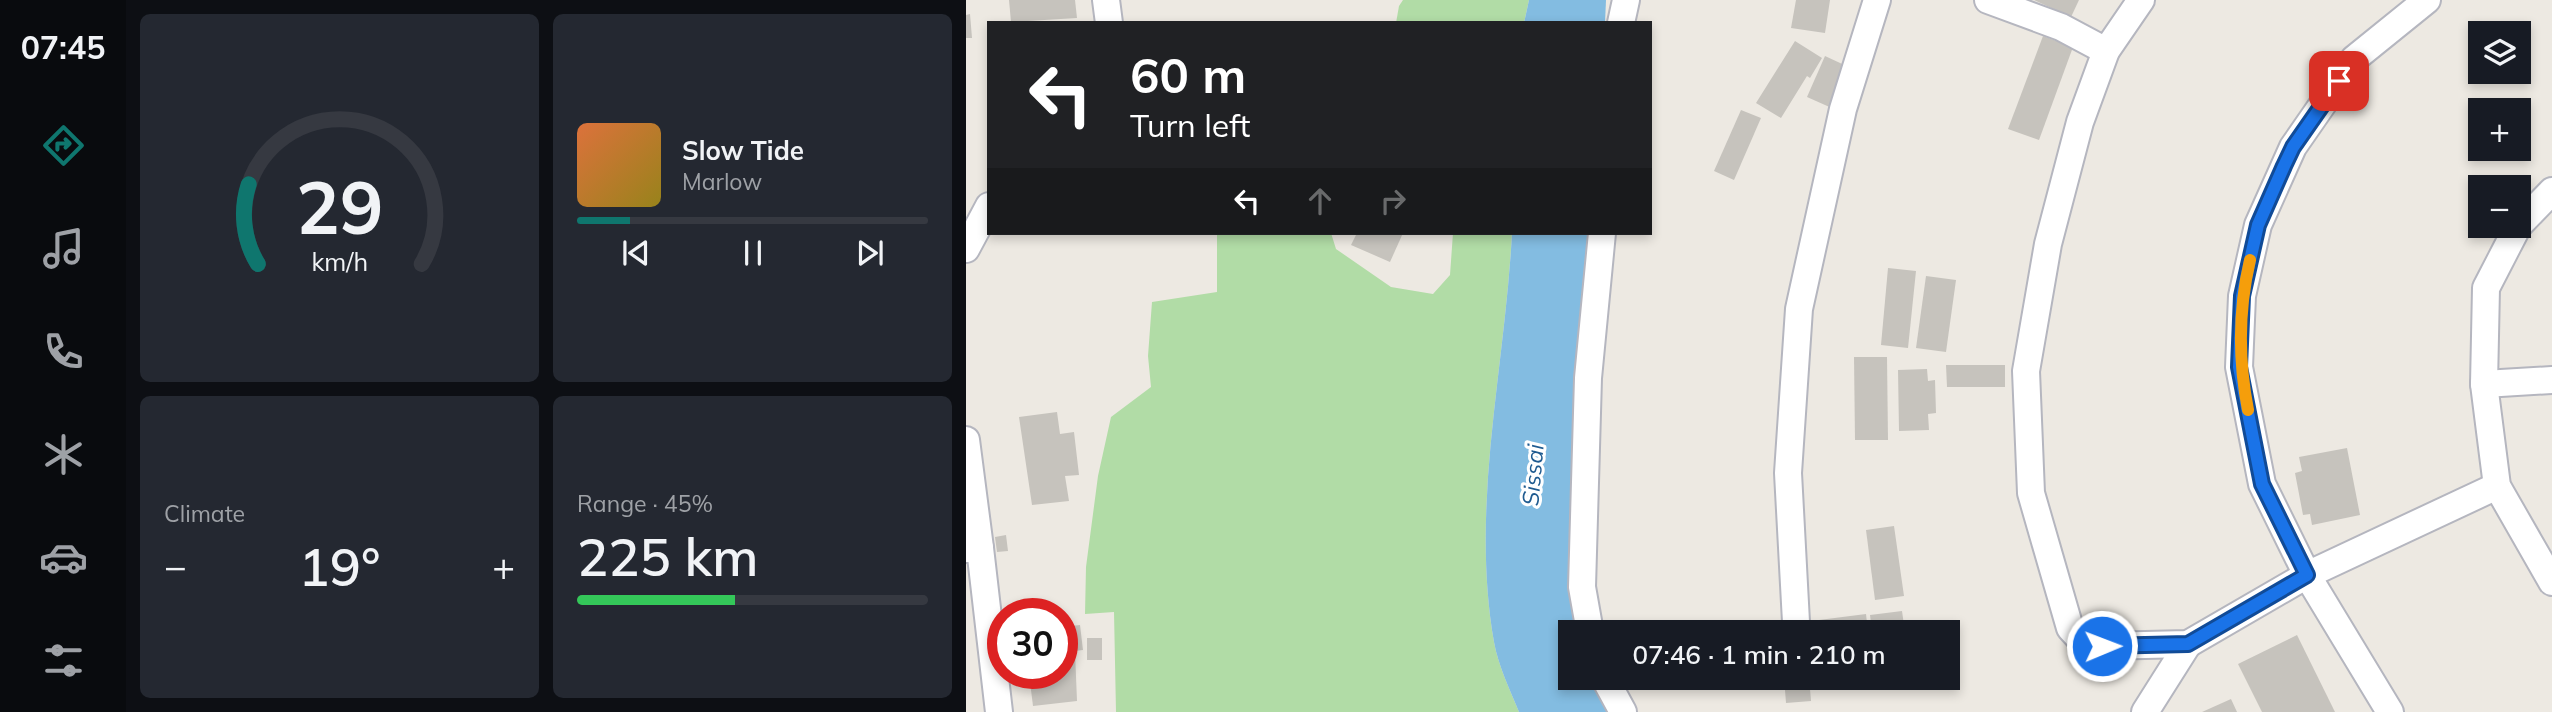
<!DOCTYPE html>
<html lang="en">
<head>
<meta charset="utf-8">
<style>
	:root { --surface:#171b24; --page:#242831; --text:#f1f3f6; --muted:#9ea1a6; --line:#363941; --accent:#0f766e }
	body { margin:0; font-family:Mulish,sans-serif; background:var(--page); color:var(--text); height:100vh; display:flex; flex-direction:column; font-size:26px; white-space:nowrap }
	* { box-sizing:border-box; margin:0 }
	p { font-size:23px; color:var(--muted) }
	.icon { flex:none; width:38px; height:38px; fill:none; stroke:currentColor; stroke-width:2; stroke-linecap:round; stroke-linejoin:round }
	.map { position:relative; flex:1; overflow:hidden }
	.side { display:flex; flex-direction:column; gap:14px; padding:14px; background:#0d0f14; width:840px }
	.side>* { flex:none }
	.banner { position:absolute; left:21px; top:21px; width:665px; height:214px; border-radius:0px; box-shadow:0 4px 10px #0003; background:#202124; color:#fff; overflow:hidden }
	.fabs { position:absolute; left:1502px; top:21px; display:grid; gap:14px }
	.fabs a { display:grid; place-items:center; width:63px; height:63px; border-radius:0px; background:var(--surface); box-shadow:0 4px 10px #0003; font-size:35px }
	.speed { position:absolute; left:21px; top:598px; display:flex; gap:14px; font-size:35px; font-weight:700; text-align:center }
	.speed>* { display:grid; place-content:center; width:91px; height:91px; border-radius:50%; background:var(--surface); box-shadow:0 4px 10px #0003; line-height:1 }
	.speed .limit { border:10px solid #d22; background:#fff; color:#111 }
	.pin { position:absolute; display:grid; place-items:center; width:60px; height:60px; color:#fff; margin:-30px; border-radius:14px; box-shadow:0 4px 10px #0006 }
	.me { position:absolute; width:77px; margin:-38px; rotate:89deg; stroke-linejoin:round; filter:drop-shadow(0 0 5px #0008) }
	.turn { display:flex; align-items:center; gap:24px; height:147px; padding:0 28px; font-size:32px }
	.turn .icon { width:91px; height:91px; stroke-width:2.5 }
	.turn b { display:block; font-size:49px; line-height:60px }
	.lanes { display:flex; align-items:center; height:66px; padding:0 28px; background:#0003; justify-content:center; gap:35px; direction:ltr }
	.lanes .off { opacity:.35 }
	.big { font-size:52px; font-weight:600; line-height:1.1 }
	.side .tile { flex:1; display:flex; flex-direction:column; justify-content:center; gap:10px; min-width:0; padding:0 24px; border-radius:10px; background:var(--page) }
	.side .dial { align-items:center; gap:0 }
	.dial svg { height:182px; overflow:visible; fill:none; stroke:var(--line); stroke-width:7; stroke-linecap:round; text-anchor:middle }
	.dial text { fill:var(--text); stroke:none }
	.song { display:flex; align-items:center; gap:21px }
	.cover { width:84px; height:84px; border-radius:10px; background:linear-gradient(135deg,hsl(20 70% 55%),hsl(50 70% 35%)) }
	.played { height:7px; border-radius:4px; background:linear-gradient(90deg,var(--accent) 15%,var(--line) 15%) }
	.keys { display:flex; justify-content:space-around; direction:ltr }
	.heat { display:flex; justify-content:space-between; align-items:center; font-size:38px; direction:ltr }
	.charge { height:10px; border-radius:5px; background:linear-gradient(90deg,#34c759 45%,var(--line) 0) }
	.side .tiles { flex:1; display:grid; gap:14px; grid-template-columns:repeat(2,1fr) }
	.trip { position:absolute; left:592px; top:620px; width:402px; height:70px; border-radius:0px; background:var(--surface); box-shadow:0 4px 10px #0003; font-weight:600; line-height:70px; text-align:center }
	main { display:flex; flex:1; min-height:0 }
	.menu { display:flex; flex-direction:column; width:126px; justify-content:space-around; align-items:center; background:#090b0e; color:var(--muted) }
	.menu .icon { width:49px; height:49px }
	.menu .on { color:var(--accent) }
	.menu b { font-size:32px; color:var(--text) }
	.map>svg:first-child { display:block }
	.green { fill:#b1dca6 }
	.water { fill:#83bce1 }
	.building { fill:#c6c3bd }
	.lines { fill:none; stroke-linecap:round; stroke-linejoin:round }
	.minor-casing { stroke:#b5b6bf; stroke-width:30 }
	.minor { stroke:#fff; stroke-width:26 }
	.route-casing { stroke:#114b97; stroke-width:18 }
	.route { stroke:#1a73e8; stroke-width:12 }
	.slow { stroke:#f59e0b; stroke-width:12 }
	.labels { text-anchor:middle; stroke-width:6; stroke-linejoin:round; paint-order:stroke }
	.water-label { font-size:23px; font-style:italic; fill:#1f5b90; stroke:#fff }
</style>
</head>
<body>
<main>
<nav class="menu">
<b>07:45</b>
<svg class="icon on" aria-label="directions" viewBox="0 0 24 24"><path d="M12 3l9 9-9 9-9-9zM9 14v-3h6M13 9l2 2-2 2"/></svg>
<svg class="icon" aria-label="music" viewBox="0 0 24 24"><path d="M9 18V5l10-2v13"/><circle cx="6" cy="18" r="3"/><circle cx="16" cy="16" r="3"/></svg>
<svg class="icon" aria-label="phone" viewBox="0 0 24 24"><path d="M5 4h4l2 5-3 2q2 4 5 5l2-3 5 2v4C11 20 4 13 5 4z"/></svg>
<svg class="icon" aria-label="climate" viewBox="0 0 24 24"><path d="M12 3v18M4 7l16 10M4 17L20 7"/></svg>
<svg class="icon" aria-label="car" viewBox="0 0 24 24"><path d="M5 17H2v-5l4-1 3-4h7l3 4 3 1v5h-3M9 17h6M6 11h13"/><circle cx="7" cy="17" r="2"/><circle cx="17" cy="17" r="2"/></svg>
<svg class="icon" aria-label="filters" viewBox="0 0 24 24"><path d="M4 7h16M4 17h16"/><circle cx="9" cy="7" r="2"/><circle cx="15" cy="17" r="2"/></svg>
</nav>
<section class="side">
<div class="tiles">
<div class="tile dial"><svg viewBox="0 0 100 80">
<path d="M14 69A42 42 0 1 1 86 69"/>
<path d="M14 69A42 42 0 0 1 10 34" stroke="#0f766e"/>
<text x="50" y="56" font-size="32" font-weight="700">29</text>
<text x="50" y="72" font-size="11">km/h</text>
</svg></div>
<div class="tile">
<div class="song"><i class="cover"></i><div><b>Slow Tide</b><p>Marlow</p></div></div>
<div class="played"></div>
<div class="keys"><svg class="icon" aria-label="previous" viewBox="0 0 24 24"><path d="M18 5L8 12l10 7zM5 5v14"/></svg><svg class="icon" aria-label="pause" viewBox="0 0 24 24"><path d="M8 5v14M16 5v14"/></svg><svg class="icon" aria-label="next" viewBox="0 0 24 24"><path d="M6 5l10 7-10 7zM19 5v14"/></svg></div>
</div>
<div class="tile"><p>Climate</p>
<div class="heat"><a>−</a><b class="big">19°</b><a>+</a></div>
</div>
<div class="tile"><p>Range · 45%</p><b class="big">225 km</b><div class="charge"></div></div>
</div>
</section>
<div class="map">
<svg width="1586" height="712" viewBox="0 0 1586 712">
	<rect width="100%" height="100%" fill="#ede9e2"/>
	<g class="green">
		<polygon points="437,0 563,0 558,23 430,23 433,6"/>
		<path d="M251,233H365L370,249L425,287L467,294L484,275L487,233H546C539,369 504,505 528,642C532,665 544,690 553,712H150L148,612L119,614L120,567L132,476L145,417L185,387L182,356L186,302L251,292Z"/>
	</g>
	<g class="water">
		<polygon points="563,0 640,0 639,23 558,23"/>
		<path d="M546,233H624L603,531L604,595L612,632H604V677H628L646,712H553C544,690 532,665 528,642C504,505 539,369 546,233Z"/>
	</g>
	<g class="building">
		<polygon points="43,0 109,0 111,18 45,22"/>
		<polygon points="830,0 864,0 859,33 825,28"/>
		<polygon points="1068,0 1113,0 1105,17"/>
		<polygon points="4,14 6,38 0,38 0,15"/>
		<polygon points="1077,36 1107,47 1073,140 1042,129"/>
		<polygon points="829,41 856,58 844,78 841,76 815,118 790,103"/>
		<polygon points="859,56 887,69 868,109 841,97"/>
		<polygon points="775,110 795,118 768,180 748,171"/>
		<polygon points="391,233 437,233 424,262 385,245"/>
		<polygon points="922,268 950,271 942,348 915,345"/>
		<polygon points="960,276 990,280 980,352 950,348"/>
		<polygon points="888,357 921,357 922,440 889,440"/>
		<polygon points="980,365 1039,365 1039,387 981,387"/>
		<polygon points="961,369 962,381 969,380 970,413 962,414 963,430 933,431 932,370"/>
		<polygon points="91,412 94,434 108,432 113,475 99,476 103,501 66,505 53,417"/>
		<polygon points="1381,448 1394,515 1346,525 1344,514 1337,515 1329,473 1336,471 1333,457"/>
		<polygon points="928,526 938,596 909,600 900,530"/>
		<polygon points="40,535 42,551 31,552 29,537"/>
		<polygon points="936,611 939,632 906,632 904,615"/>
		<polygon points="900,614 902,632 855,632 853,620"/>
		<polygon points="114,625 117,650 109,651 111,701 67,706 63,674 96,674 96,627"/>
		<polygon points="1331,635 1369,712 1296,712 1272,664"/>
		<rect x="121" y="638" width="15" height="22"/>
		<polygon points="818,677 843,677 845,701 820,703"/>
		<polygon points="912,677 945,677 945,682 913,686"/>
		<polygon points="1265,699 1271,712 1236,712"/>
	</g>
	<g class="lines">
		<defs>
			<g id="minor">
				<polyline points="140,0 143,23"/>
				<polyline points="1022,0 1095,27 1140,51"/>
				<polyline points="1175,0 1140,51 1114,122 1082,244 1060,371 1065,493 1104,628 1115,640 1136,646 1222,644 1341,575 1531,486"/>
				<polyline points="655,23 660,0"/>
				<polyline points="1552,226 1520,288 1518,384 1531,486 1586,582"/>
				<polyline points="1552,226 1586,191"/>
				<polyline points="0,249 23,206"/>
				<polyline points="1518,384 1586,380"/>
				<polyline points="0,440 14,548"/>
				<polyline points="0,549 14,548 33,712"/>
				<polyline points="830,622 822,473 833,309 877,109 911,0"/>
				<polyline points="624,632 616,587 622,378 636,233"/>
				<polyline points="638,677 657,712"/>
				<polyline points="1179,712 1222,644"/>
				<polyline points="1424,712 1341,575 1296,484 1273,367 1276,296 1292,225 1327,147 1388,59 1461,0"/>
			</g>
		</defs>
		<use href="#minor" class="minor-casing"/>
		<use href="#minor" class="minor"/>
	</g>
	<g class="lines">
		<defs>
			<polyline id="route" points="1136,646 1222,644 1341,575 1296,484 1273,367 1276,296 1292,225 1318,166 1327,147 1373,81"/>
		</defs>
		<use href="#route" class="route-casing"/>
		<use href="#route" class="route"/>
		<path class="slow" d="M1282,410C1272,359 1272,311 1284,260"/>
	</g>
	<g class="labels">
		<g class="water-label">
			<text transform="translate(567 475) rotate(-85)" y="8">Sissai</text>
		</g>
	</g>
</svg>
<div class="fabs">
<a><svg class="icon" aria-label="layers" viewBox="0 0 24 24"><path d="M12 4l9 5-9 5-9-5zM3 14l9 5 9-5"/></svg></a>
<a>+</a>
<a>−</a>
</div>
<div class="speed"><div class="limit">30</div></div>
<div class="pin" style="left:1373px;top:81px;background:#d93025"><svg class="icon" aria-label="arrive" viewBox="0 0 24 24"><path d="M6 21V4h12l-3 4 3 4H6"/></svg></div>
<svg class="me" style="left:1136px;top:646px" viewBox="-20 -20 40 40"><circle r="17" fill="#1a73e8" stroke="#fff" stroke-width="3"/><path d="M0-11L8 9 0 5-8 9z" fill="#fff"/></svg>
<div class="trip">07:46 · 1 min · 210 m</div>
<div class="banner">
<div class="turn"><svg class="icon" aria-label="left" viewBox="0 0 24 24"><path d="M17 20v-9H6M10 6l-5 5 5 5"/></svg><div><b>60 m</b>Turn left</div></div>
<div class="lanes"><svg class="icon" aria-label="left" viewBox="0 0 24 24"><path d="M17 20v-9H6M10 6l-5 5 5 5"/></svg><svg class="icon off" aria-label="ahead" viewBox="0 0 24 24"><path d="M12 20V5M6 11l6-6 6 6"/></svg><svg class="icon off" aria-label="right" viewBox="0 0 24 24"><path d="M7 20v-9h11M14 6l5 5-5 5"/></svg></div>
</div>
</div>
</main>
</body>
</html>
